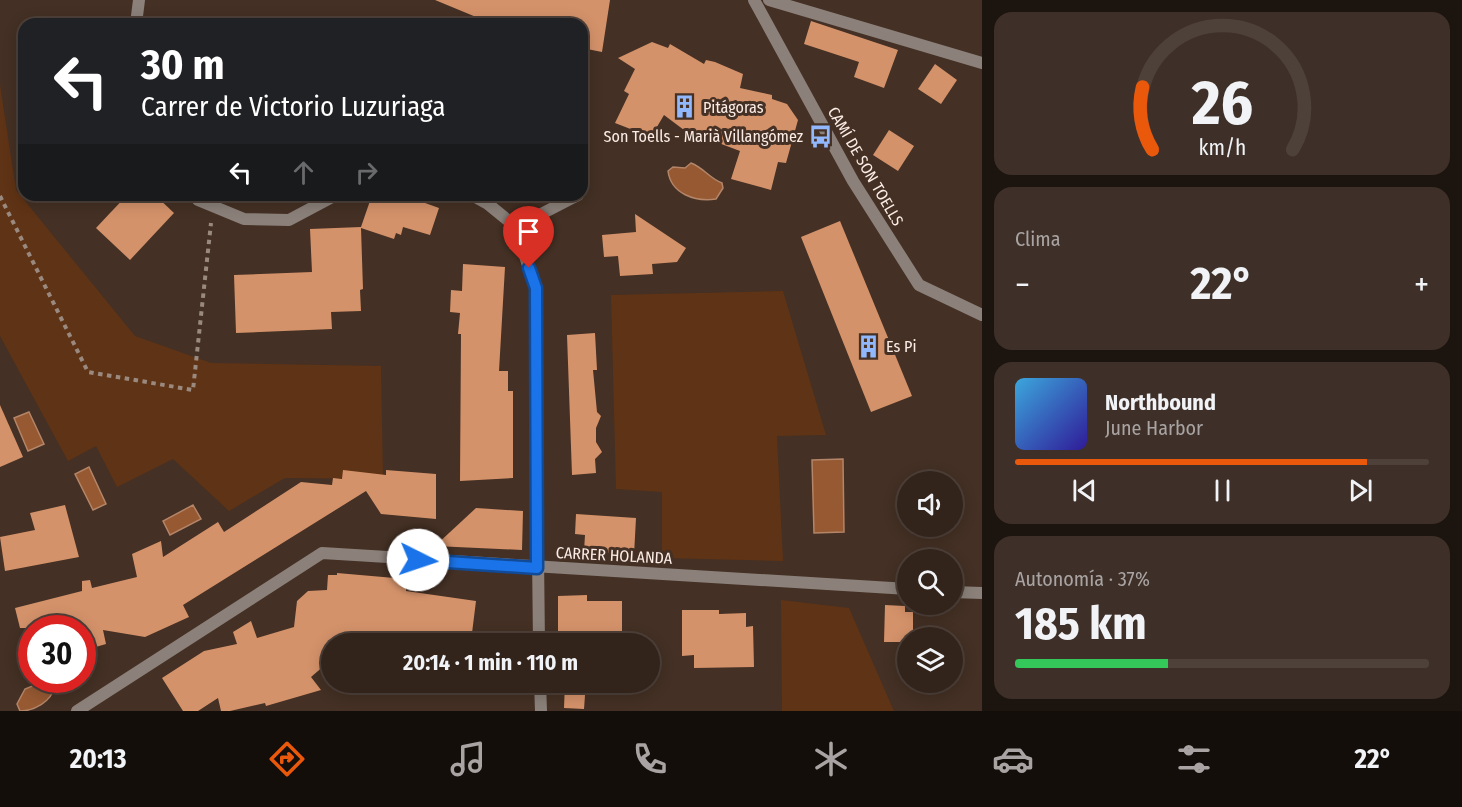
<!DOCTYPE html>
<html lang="es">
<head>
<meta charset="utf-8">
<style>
	:root { --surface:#33241b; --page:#3e3028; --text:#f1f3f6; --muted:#a9a4a3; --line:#4e413a; --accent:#ea580c }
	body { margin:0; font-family:"Fira Sans Condensed",sans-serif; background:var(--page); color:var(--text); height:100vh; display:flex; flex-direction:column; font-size:22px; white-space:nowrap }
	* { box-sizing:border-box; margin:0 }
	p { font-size:20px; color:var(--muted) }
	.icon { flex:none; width:33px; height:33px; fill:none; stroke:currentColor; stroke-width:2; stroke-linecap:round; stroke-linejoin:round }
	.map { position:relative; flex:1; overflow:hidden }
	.drawer { display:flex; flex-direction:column; gap:12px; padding:12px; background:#1c140f; width:480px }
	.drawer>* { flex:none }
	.hud { position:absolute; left:18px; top:18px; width:570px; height:183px; border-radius:18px; box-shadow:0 3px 15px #0003,0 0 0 2px var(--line); background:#202124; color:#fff; overflow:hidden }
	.buttons { position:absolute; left:897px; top:471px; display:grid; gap:12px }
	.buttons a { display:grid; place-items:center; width:66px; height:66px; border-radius:50%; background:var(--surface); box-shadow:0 3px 15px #0003,0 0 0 2px var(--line); font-size:30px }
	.speed { position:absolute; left:18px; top:615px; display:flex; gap:12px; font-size:30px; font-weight:700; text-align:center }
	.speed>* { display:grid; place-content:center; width:78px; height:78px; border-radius:50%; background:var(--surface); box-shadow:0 3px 15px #0003,0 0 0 2px var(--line); line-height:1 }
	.speed .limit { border:9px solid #d22; background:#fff; color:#111 }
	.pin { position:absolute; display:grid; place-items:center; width:51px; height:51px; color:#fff; margin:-62px -26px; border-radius:50% 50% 50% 0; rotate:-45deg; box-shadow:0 0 6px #0007 }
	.pin .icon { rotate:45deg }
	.me { position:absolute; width:66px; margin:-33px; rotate:94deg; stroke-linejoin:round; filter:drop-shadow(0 0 4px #0008) }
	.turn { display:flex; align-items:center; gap:21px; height:126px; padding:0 24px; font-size:27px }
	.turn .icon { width:78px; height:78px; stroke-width:2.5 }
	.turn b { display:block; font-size:42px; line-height:51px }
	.lanes { display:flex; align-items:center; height:57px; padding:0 24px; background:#0003; justify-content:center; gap:30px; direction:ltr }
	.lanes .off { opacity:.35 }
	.big { font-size:45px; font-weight:700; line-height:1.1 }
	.drawer .tile { flex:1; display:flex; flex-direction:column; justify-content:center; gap:9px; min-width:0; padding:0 21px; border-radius:18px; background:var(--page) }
	.drawer .dial { align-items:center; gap:0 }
	.dial svg { height:156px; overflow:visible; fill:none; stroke:var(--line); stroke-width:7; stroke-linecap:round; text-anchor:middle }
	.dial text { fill:var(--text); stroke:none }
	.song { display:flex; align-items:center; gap:18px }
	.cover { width:72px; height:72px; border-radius:9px; background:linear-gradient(135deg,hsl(200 70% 55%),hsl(250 70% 35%)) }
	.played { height:6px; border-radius:3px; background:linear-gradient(90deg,var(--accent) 85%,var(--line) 85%) }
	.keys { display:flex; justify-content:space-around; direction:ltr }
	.heat { display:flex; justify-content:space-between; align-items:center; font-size:33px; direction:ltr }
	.charge { height:9px; border-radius:4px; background:linear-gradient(90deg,#34c759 37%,var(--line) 0) }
	.trip { position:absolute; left:321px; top:633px; width:339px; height:60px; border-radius:30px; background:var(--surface); box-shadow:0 3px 15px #0003,0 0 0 2px var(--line); font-weight:700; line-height:60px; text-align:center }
	.dock { display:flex; height:96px; justify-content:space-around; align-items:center; background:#140e0b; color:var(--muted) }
	.dock .icon { width:42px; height:42px }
	.dock .selected { color:var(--accent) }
	.dock b { font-size:27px; color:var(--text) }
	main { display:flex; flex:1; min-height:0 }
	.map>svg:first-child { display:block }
	.green { fill:#5f3315 }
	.water { fill:#965932; stroke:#b48568; stroke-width:1.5 }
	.building { fill:#d4926a }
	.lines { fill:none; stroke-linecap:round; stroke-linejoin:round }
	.path { stroke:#9a897f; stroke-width:4; stroke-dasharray:4.5 4.5; stroke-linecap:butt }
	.service { stroke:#8b807a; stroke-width:12 }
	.minor { stroke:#8b807a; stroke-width:12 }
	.route-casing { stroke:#114b97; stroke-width:15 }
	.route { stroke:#1a73e8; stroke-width:10 }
	.labels { text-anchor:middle; stroke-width:6; stroke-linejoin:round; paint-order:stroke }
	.poi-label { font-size:16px; fill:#fbede6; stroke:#443024; text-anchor:start }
	.street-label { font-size:16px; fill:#fbede6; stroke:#443024 }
</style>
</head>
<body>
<main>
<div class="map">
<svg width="982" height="711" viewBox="0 0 982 711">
	<rect width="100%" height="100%" fill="#443024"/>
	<g class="green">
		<polygon points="0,85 16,190 135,336 211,363 381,366 383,479 285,478 229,511 173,459 117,487 96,446 68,461 0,336"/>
		<polygon points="783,291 826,435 777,436 783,561 662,558 662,492 616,489 611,295"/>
		<polygon points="781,600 849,608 894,711 782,711"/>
	</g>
	<g class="water">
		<path d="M691,163C704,168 709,178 722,183L723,188L716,199C695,202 671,194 668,171L673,167L685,168Z"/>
		<polygon points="29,412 44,444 28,451 14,418"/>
		<polygon points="843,459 844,532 814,533 812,460"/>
		<polygon points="89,467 106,504 93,510 75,474"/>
		<polygon points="193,505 201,519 170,535 163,521"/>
		<path d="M42,682L49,683L54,687C52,702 33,711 20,711L17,704L25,689Z"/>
	</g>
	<g class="building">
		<polygon points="435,0 610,0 602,52 582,48 582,24 493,24"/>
		<polygon points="811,21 898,50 884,88 854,77 859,62 804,44"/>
		<polygon points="652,42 668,48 670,44 704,64 706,60 715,62 743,74 740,88 772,95 772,99 787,104 798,120 786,163 778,162 771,190 731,179 740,151 684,130 664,115 651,137 615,123 629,94 624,91 635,69 618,58"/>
		<polygon points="935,64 957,80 941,104 918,89"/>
		<polygon points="889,130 914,146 898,171 873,155"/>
		<polygon points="127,195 155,195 174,213 130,260 96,228"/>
		<polygon points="372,195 403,195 439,208 430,235 403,227 401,235 396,233 394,239 361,228 363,289 360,290 361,311 331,312 332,329 236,333 234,275 312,272 310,229 361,227"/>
		<polygon points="635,214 686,248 677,262 652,264 653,274 620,276 618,256 604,257 602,235 636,232"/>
		<polygon points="840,221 912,396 871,412 801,237"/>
		<polygon points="463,264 505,267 499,371 508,371 508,391 513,391 513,478 460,481 461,334 458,334 460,313 450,312 451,290 462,291"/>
		<polygon points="595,333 597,370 593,370 597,412 601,416 596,428 596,442 602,452 595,459 596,473 572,475 567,335"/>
		<polygon points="0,405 23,457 0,467"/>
		<polygon points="343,470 386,475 386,470 436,474 436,519 381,514 366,491 183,605 189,617 145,637 103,630 106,644 82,651 82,628 20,628 15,608 82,591 82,581 90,580 92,588 137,577 132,554 161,541 163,557 218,522 224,532 301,482 332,485 333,478 342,479"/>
		<polygon points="65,505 79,557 5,571 0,537 35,530 30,513"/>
		<polygon points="476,508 523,511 522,550 435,546"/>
		<polygon points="576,514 636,518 634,555 584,551 585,535 575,534"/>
		<polygon points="337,573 406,579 406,591 476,601 471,641 406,633 405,644 332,644 332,659 311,677 321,690 266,706 265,703 230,711 221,711 218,698 198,711 183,711 162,678 204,651 237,644 233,632 251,621 257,638 294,627 297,601 308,591 327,590 328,575 337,575"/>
		<polygon points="587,595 587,601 622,601 622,633 558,633 558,596"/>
		<polygon points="885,605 905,606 905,612 913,612 913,638 908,638 908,642 884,642"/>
		<polygon points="682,610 719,610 719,614 746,613 746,627 753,626 754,667 694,668 694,655 682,656"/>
		<polygon points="565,682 586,682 584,709 564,708"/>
	</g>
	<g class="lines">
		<polyline class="path" points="0,196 88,372 193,390 211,223"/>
		<polyline class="service" points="516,227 578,195"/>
		<g class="minor">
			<polyline points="754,0 853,181 919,285 982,315"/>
			<polyline points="769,0 982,63"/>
			<polyline points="136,24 139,0"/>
			<polyline points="194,195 198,200 244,219 289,220 336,195"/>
			<polyline points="472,195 488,204 516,227 535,288 539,644"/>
			<polyline points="952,592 982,593"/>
			<polyline points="540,682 541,711"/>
			<polyline points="77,711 322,553 908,589"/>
		</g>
	</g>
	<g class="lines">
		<defs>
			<polyline id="route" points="418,560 537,568 536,288 529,268"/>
		</defs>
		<use href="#route" class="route-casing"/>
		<use href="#route" class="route"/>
	</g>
	<defs>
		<symbol id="building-bare" viewBox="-9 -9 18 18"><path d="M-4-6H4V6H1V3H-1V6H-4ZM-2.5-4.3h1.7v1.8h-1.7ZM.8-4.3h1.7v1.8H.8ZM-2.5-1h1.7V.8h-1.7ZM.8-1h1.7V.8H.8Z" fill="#91b8fd" stroke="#443024" stroke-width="2.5" paint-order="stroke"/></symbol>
		<symbol id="bus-bare" viewBox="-9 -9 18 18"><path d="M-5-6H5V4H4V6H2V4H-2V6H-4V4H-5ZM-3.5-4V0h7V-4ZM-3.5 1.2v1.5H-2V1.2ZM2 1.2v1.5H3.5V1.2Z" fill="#91b8fd" stroke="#443024" stroke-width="2.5" paint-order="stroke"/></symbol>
	</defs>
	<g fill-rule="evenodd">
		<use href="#building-bare" x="668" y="90" width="33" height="33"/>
		<use href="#bus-bare" x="804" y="120" width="33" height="33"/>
		<use href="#building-bare" x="852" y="330" width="33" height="33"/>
	</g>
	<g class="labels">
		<g class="poi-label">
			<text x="703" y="113">Pitágoras</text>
			<text x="803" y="142" text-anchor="end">Son Toells - Marià Villangómez</text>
			<text x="886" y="352">Es Pi</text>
		</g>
		<g class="street-label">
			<text transform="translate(866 166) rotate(60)" y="6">CAMÍ DE SON TOELLS</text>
			<text transform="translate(614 555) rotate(3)" y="6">CARRER HOLANDA</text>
		</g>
	</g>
</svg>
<div class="buttons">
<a><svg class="icon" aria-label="sound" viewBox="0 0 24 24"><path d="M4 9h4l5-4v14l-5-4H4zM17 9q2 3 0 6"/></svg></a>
<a><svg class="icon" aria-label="search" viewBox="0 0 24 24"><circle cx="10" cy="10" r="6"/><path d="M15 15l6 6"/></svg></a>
<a><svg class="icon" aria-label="layers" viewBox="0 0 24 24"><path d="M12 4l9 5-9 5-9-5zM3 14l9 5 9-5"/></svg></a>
</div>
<div class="speed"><div class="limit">30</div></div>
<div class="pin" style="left:529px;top:268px;background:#d93025"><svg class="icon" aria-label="arrive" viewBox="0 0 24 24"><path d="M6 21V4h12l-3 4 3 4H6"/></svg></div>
<svg class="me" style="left:418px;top:560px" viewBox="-20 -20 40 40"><circle r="19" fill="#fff"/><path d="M0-13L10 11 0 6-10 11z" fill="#1a73e8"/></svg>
<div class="trip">20:14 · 1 min · 110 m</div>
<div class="hud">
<div class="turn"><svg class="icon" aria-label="left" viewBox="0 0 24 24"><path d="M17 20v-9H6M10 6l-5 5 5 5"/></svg><div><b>30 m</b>Carrer de Victorio Luzuriaga</div></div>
<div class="lanes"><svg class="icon" aria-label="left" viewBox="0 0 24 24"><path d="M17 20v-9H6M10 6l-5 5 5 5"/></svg><svg class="icon off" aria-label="ahead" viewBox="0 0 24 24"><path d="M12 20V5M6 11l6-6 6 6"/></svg><svg class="icon off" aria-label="right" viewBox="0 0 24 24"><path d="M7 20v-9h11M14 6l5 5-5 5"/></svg></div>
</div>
</div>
<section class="drawer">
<div class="tile dial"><svg viewBox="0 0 100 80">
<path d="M14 69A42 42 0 1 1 86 69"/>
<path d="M14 69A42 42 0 0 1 9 37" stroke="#ea580c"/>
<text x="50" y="56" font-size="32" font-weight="700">26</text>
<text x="50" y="72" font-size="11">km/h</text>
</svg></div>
<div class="tile"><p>Clima</p>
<div class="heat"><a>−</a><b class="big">22°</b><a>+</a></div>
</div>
<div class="tile">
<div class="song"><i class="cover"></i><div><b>Northbound</b><p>June Harbor</p></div></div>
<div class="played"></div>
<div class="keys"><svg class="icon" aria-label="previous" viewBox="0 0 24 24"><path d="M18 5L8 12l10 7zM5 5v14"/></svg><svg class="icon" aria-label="pause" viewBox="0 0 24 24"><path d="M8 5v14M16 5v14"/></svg><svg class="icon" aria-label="next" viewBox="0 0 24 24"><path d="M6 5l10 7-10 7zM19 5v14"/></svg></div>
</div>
<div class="tile"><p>Autonomía · 37%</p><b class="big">185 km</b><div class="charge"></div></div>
</section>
</main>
<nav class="dock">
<b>20:13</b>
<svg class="icon selected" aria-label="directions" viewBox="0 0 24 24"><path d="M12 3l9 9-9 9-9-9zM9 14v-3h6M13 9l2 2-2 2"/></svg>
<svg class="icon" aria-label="music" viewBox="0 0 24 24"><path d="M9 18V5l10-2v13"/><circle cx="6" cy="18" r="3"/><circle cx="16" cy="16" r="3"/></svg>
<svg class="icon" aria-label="phone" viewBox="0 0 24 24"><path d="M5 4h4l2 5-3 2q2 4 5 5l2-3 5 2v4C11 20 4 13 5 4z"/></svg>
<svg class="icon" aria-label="climate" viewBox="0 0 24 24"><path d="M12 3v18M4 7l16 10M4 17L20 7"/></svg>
<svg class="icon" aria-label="car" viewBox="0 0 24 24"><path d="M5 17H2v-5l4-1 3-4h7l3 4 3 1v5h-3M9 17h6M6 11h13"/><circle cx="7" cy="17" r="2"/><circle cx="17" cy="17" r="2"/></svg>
<svg class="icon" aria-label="filters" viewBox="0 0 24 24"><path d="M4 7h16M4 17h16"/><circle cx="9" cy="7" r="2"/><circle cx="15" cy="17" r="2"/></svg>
<b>22°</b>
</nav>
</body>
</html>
